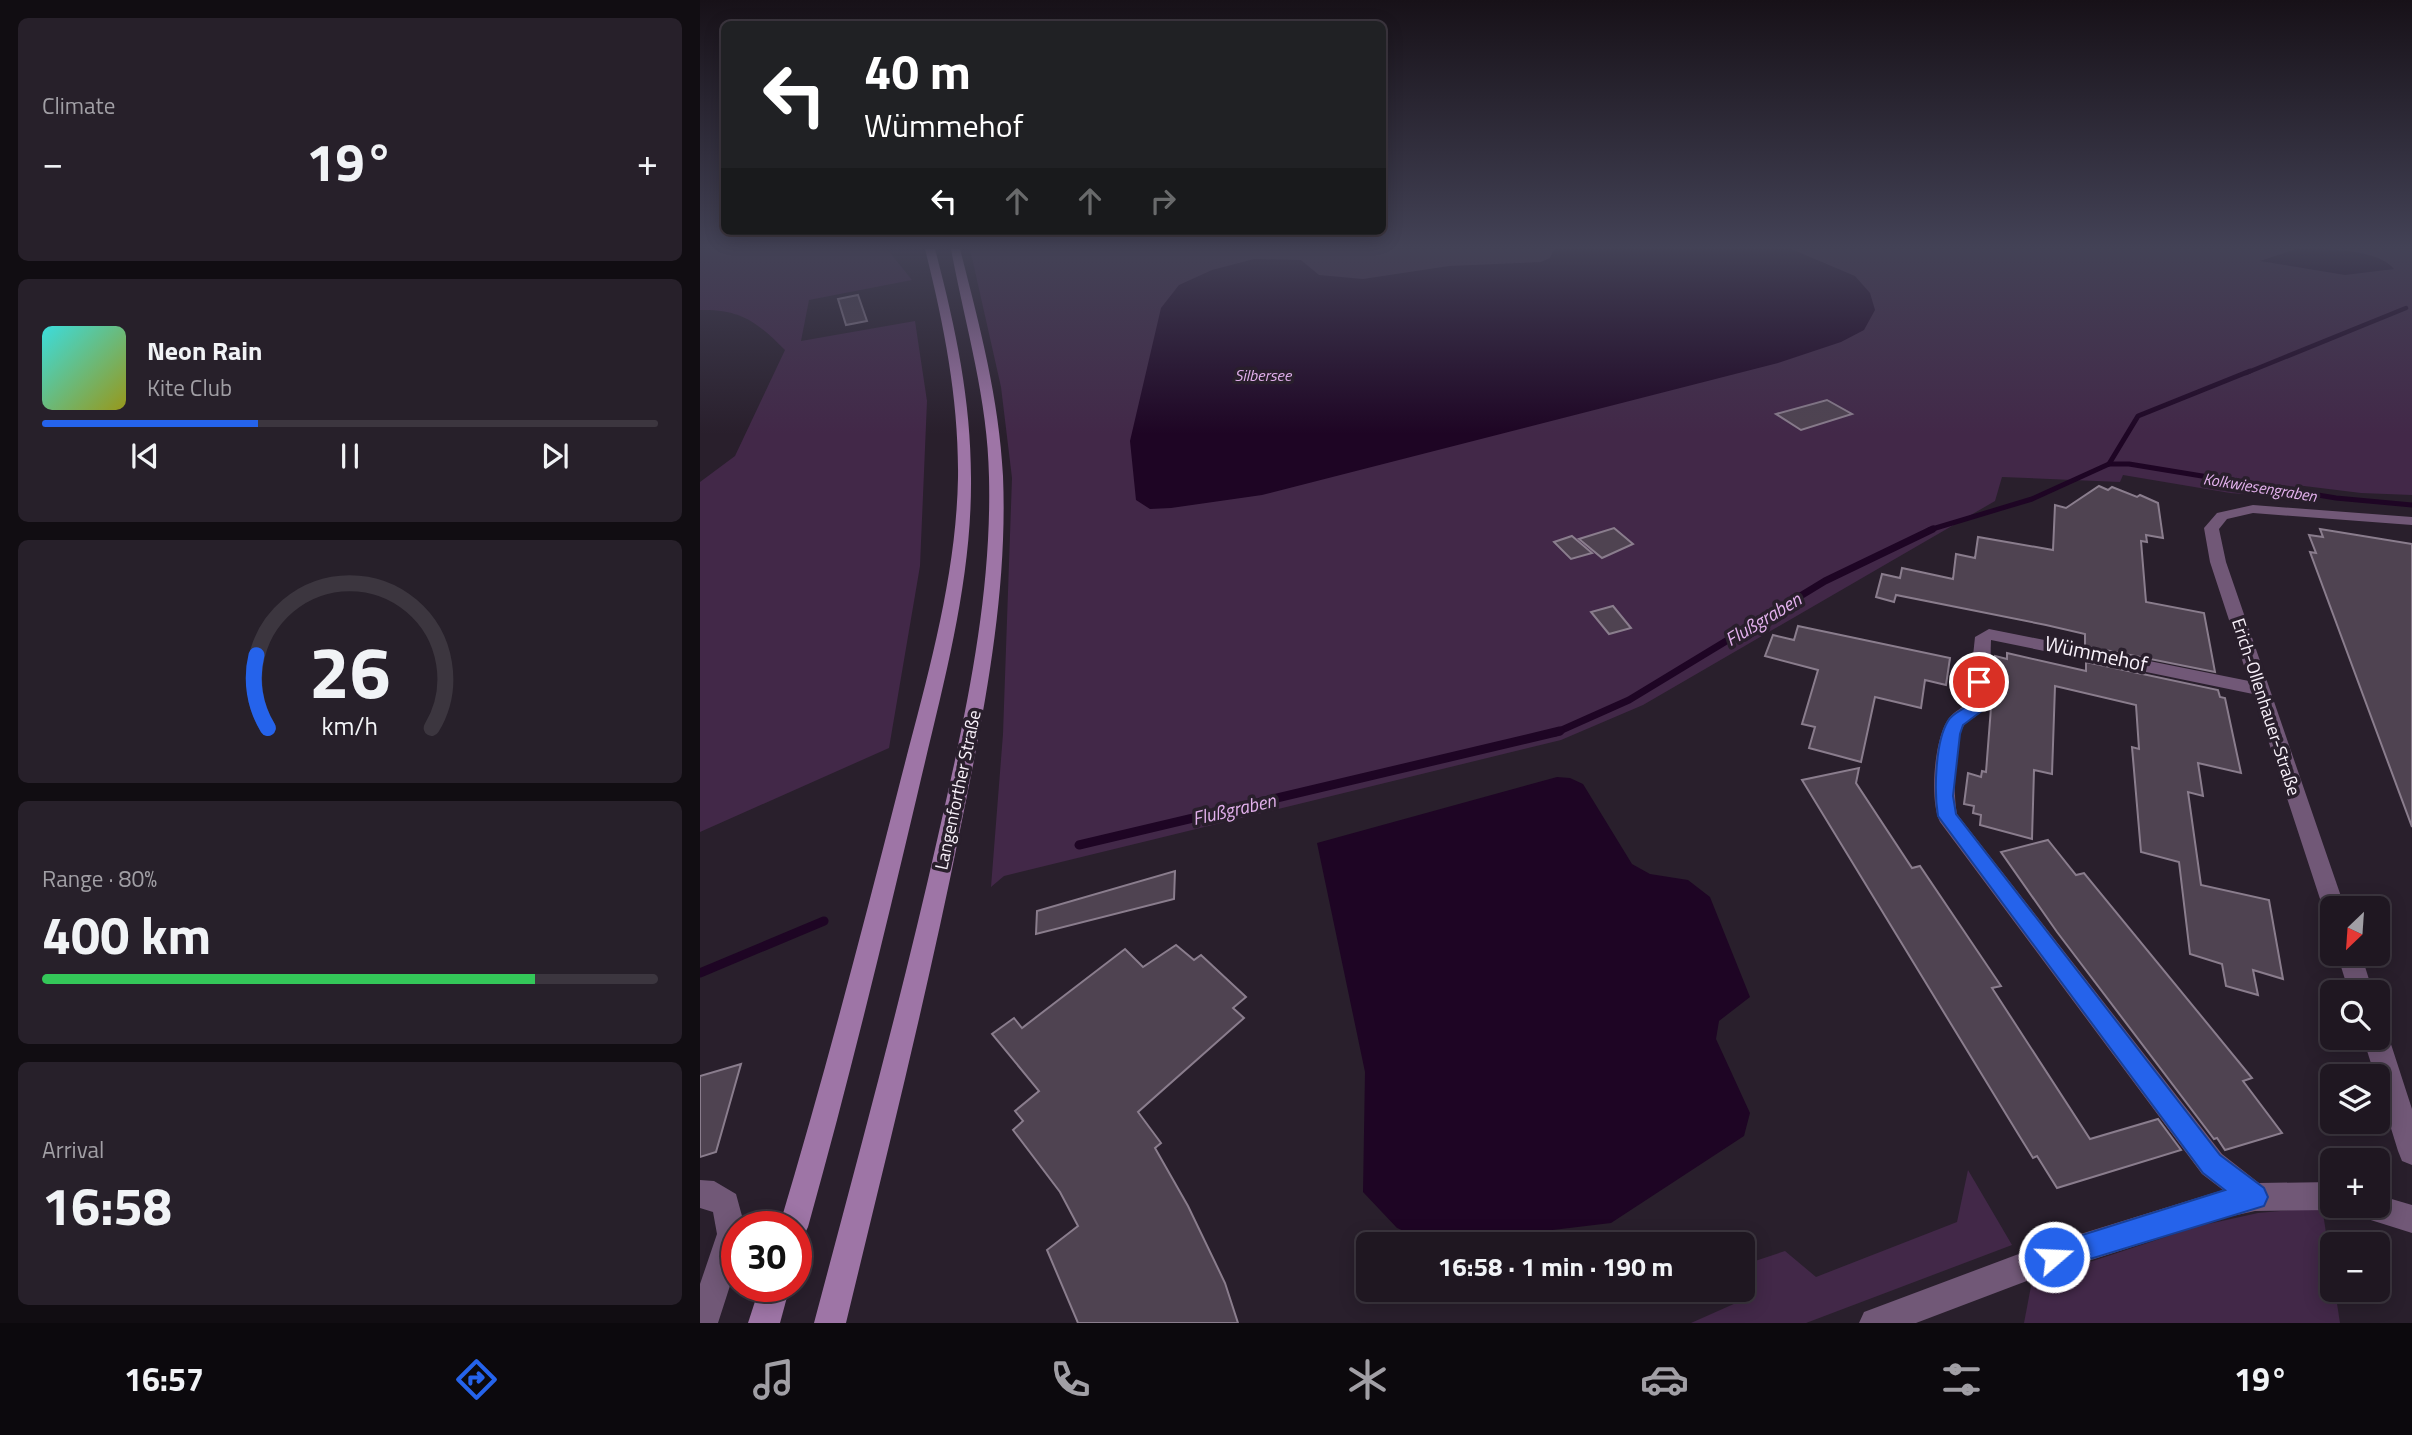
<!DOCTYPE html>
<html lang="en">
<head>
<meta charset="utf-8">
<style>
	:root { --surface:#1f1721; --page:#27202a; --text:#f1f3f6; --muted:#a19fa5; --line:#3c363f; --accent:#2563eb }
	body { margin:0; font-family:"Titillium Web",sans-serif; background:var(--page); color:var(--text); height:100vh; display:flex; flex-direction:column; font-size:26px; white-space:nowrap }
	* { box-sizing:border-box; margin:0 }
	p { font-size:23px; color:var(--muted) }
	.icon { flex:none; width:38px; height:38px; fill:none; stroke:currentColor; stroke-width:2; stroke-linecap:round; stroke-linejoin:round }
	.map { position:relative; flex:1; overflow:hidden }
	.details { display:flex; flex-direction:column; gap:18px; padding:18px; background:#110d12; width:700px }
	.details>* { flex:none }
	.guide { position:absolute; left:21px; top:21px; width:665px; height:214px; border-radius:10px; box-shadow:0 4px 18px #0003,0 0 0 2px var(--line); background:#202124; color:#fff; overflow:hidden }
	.needle { width:46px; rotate:205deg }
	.fabs { position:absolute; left:1620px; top:896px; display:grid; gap:14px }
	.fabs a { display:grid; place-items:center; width:70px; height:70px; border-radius:10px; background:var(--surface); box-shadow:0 4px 18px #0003,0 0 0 2px var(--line); font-size:35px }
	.speed { position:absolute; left:21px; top:1211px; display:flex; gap:14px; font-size:35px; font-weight:700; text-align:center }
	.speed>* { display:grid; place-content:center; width:91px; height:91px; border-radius:50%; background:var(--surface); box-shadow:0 4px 18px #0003,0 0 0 2px var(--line); line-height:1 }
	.speed .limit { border:10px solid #d22; background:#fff; color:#111 }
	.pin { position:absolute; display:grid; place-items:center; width:60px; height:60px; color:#fff; margin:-30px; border:4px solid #fff; border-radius:50%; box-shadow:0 2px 7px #0007 }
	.me { position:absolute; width:77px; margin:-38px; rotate:71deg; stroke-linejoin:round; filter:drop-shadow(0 0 5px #0008) }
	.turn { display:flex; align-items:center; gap:24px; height:147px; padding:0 28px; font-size:32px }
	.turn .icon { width:91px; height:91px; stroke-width:2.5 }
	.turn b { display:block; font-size:49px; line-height:60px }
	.lanes { display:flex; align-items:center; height:66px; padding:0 28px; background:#0003; justify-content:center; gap:35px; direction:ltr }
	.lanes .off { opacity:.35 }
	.big { font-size:52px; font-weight:700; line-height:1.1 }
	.details .widget { flex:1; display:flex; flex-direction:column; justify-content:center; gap:10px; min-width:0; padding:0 24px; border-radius:10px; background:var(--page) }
	.details .dial { align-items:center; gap:0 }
	.dial svg { height:182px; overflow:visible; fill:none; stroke:var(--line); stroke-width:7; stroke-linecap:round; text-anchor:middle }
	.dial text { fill:var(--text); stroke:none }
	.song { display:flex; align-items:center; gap:21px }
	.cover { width:84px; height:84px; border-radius:10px; background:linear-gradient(135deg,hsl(180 70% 55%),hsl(60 70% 35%)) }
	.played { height:7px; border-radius:4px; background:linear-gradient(90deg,var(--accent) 35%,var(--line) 35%) }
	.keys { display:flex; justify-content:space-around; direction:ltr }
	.heat { display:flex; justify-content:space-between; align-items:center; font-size:38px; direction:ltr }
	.charge { height:10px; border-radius:5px; background:linear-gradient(90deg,#34c759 80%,var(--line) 0) }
	.trip { position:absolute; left:656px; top:1232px; width:399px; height:70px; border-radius:10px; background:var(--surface); box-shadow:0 4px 18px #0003,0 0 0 2px var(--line); font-weight:700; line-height:70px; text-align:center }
	.tabs { display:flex; height:112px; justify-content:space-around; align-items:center; background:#0c090d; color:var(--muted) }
	.tabs .icon { width:49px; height:49px }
	.tabs .current { color:var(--accent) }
	.tabs b { font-size:32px; color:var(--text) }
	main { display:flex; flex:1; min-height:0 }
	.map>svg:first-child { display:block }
	.green { fill:#422848 }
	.water { fill:#1e0524 }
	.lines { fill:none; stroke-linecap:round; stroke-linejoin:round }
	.stream-far3 { stroke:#1e0524; stroke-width:4.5 }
	.stream-far2 { stroke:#1e0524; stroke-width:5 }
	.stream-far1 { stroke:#1e0524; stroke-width:7 }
	.stream { stroke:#1e0524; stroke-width:9 }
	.building { fill:#4f4351; stroke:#8a7d8d; stroke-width:2 }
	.minor { fill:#715877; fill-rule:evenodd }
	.secondary { fill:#9e75a6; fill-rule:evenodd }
	.route { fill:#2563eb; stroke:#184099; stroke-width:2 }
	.labels { text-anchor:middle; stroke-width:7; stroke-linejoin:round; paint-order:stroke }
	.far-water-label { font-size:16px; font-style:italic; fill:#e3b1ed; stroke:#291f2c }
	.street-label { font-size:18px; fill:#f9f2fb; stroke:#291f2c }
	.water-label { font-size:19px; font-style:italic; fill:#e3b1ed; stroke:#291f2c }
	.near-street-label { font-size:21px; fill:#f9f2fb; stroke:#291f2c }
</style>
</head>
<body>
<main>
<section class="details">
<div class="widget"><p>Climate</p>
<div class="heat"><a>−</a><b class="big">19°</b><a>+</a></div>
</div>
<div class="widget">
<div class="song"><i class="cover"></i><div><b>Neon Rain</b><p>Kite Club</p></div></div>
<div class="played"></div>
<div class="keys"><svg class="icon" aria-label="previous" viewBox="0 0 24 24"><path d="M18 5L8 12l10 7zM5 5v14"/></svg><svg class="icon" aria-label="pause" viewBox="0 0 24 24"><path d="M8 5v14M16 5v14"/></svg><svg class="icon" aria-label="next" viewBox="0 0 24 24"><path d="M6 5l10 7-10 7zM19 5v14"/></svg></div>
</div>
<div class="widget dial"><svg viewBox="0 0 100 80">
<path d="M14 69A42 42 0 1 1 86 69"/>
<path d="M14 69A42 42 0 0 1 9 37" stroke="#2563eb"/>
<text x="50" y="56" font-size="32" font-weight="700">26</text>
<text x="50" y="72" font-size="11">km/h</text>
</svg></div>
<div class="widget"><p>Range · 80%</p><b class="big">400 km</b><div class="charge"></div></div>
<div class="widget"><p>Arrival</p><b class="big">16:58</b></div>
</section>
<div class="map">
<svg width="1712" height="1323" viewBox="0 0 1712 1323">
	<rect width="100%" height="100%" fill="#291f2c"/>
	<g class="green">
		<path d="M0,249H187L212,280L109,300L101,341L215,321L227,401L220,566L189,748L0,832V482L35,456L85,350C57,322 41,309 0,310Z"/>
		<polygon points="270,249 1712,249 1712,495 1661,493 1596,485 1602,499 1530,493 1423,475 1420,482 1302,477 1295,501 943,705 861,740 304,876 291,887 303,734 312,478 301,387"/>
		<polygon points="1268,1170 1312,1245 1106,1323 991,1323 1036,1303 1036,1290 1043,1290 1043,1265 1085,1251 1116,1277 1257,1222"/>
		<polygon points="1622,1207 1640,1323 1324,1323 1332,1281 1499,1226 1558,1213"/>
	</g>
	<g class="water">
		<polygon points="854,249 1091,249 1155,276 1170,293 1175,310 1164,330 1141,342 1078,363 562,495 471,508 450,509 436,500 430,441 461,308 479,285 512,270 554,259 601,260 619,275 663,279 749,266 841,262 850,258"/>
		<path d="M1596,249C1622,249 1677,248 1694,269L1645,275L1560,261Z"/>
		<polygon points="857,777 870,778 883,784 932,864 950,874 988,880 1010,897 1050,997 1019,1021 1016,1039 1050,1113 1044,1136 911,1223 836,1232 797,1244 733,1244 697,1228 663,1192 665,1072 617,843"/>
	</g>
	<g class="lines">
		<polyline class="stream-far3" points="1546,373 1706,308"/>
		<g class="stream-far2">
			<polyline points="1409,464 1429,464 1636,498 1712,505"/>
			<polyline points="1229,530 1332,499 1409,464 1438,416 1550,371"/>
		</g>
		<polyline class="stream-far1" points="855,733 929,700 1125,581 1233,529"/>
		<g class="stream">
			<polyline points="379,845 860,731"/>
			<polyline points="0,973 124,921"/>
		</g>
	</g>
	<g class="building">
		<polygon points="158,295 167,321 146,325 138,299"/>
		<polygon points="1127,400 1152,414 1101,430 1076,414"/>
		<polygon points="1399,486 1408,490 1412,487 1437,497 1440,495 1458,503 1463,538 1446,535 1447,542 1441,541 1446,602 1504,613 1515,672 1385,646 1385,634 1346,625 1196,595 1194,602 1176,597 1182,574 1200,578 1202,568 1253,579 1256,554 1275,558 1278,537 1353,550 1355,505 1366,508"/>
		<polygon points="914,528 933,544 902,558 879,539"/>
		<polygon points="1620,529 1712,544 1712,827 1610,552 1616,553 1609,535 1623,537"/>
		<polygon points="872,536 892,553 871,559 854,542"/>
		<polygon points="913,606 931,628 909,634 891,612"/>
		<polygon points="1098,626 1250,658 1246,685 1225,680 1221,708 1175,697 1161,762 1109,748 1115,727 1102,724 1118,670 1065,656 1073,635 1094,640"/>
		<polygon points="1307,653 1386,671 1386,662 1518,690 1520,697 1525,698 1541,773 1498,763 1503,796 1488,792 1501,885 1569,900 1583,979 1553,970 1558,995 1526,986 1522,964 1490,954 1479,862 1441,852 1432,747 1439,749 1436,705 1355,686 1352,774 1334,770 1332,839 1280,825 1281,815 1273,813 1274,806 1264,804 1268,773 1281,777 1282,771 1286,772 1295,656 1307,659"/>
		<polygon points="1159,768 1156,783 1212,868 1220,866 1301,986 1292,988 1390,1139 1458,1119 1481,1150 1357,1188 1337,1156 1333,1158 1320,1137 1102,780"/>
		<polygon points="1348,840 1376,875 1384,873 1552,1078 1543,1081 1582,1133 1525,1150 1517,1138 1514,1139 1357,932 1301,852"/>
		<polygon points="475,871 474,899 336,934 337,911"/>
		<polygon points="476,945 494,960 501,955 546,997 533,1008 544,1018 438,1112 461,1143 455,1148 488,1206 525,1283 538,1323 378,1323 347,1250 378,1226 360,1192 313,1130 323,1121 315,1111 339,1091 292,1034 314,1018 322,1028 425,949 443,967"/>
		<polygon points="41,1064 16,1152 0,1157 0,1076"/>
	</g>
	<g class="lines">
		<g class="minor">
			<path d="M1553,505L1712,517V525L1553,513L1527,519L1519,529L1526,562L1645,908H1633V917L1626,915L1623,908L1553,694L1291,640C1290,659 1292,687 1286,705C1281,717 1268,718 1263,727C1252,745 1254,788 1256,808L1257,814L1522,1154L1559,1183L1633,1182V1206H1643L1633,1210L1555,1211L1519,1219L1332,1279L1216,1323H1159L1164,1312L1332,1249L1523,1190L1502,1174L1240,822C1229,801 1234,735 1250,717C1255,711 1262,708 1268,703L1275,637L1289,629L1549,681L1510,562L1504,528L1517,513Z"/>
			<polygon points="1637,954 1661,954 1673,992 1649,992"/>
			<polygon points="1678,1027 1685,1030 1689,1038 1712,1109 1712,1165 1702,1161 1698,1151 1678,1086 1678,1076 1675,1076 1663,1038 1678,1038"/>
			<polygon points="0,1180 14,1181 36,1194 45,1227 37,1227 37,1264 18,1323 0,1323 0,1284 17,1234 13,1212 0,1208"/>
			<polygon points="1678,1195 1712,1205 1712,1233 1658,1216 1654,1206 1678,1206"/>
		</g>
		<g class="secondary">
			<path d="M225,249H235C255,325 271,399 271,478C272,586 241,692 217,796C183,940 148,1084 108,1227L103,1237L96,1240V1227H79C122,1084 160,939 197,794C223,691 256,585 258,478C259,400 244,325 225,249Z"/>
			<path d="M251,249H260C279,323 299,398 303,476C308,597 283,717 259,835C226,999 185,1161 146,1323H114C157,1161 201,1000 238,836C265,718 292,598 289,477C288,399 265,325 251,249Z"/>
			<polygon points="60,1286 90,1286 80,1323 48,1323"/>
		</g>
	</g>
	<linearGradient id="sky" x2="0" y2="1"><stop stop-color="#171118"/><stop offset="0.57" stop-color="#434256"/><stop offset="1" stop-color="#434256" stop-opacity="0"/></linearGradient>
	<rect width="1712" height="434" fill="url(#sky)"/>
	<path class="route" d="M1279,676L1287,682L1283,710L1263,725L1260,734L1253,796L1256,814L1520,1155L1564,1188L1568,1197L1564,1206L1354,1270L1344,1266L1340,1257L1344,1247L1525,1190L1503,1173L1238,816C1234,792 1235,742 1248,721C1252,714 1260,711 1266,707L1271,682Z"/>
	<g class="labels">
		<g class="far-water-label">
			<text x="563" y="381">Silbersee</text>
			<text transform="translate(1560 487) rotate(9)" y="6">Kolkwiesengraben</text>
		</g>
		<g class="street-label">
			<text transform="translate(1566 707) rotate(72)" y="6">Erich-Ollenhauer-Straße</text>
			<text transform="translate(258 790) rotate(-78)" y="6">Langenforther Straße</text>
		</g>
		<g class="water-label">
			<text transform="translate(1063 619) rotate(-31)" y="7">Flußgraben</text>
			<text transform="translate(534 809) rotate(-13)" y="7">Flußgraben</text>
		</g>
		<g class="near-street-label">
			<text transform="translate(1396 654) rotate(12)" y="7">Wümmehof</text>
		</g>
	</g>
</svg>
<div class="fabs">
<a><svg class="needle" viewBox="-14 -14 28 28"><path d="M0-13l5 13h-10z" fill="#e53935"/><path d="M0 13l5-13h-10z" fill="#a19fa5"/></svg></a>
<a><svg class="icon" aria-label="search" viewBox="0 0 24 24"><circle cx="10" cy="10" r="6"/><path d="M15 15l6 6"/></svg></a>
<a><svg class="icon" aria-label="layers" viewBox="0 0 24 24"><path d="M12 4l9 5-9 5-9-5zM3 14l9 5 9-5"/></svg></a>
<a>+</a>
<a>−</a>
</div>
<div class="speed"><div class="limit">30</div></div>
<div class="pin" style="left:1279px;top:682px;background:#d93025"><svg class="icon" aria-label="arrive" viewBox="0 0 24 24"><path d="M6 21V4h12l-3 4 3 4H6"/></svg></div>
<svg class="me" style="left:1354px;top:1257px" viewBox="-20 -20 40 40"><circle r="17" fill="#2563eb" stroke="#fff" stroke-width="3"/><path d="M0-11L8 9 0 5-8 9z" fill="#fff"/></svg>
<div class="trip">16:58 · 1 min · 190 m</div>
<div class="guide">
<div class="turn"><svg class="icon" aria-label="left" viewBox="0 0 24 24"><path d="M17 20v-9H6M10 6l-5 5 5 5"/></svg><div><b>40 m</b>Wümmehof</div></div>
<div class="lanes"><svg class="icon" aria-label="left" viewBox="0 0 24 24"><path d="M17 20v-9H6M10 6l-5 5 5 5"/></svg><svg class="icon off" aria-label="ahead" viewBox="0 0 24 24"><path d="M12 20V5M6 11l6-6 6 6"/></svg><svg class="icon off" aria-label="ahead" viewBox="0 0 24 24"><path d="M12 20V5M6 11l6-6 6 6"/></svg><svg class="icon off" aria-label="right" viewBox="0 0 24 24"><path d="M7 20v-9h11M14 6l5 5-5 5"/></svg></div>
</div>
</div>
</main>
<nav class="tabs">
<b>16:57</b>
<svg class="icon current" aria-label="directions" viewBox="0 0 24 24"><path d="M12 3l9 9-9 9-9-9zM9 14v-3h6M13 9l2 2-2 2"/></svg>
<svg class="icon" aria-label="music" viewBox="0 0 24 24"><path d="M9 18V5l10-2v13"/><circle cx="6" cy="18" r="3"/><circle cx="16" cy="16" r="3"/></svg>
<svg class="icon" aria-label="phone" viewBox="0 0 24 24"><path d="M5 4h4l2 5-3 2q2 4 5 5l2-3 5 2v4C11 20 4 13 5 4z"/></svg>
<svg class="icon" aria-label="climate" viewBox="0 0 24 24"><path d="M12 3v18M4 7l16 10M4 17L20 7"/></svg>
<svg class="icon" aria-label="car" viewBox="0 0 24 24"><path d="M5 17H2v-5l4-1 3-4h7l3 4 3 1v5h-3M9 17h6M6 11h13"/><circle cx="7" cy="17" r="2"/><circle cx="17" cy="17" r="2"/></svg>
<svg class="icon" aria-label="filters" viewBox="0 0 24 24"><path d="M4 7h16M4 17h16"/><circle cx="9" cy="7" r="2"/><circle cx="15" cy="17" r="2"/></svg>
<b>19°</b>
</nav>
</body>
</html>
